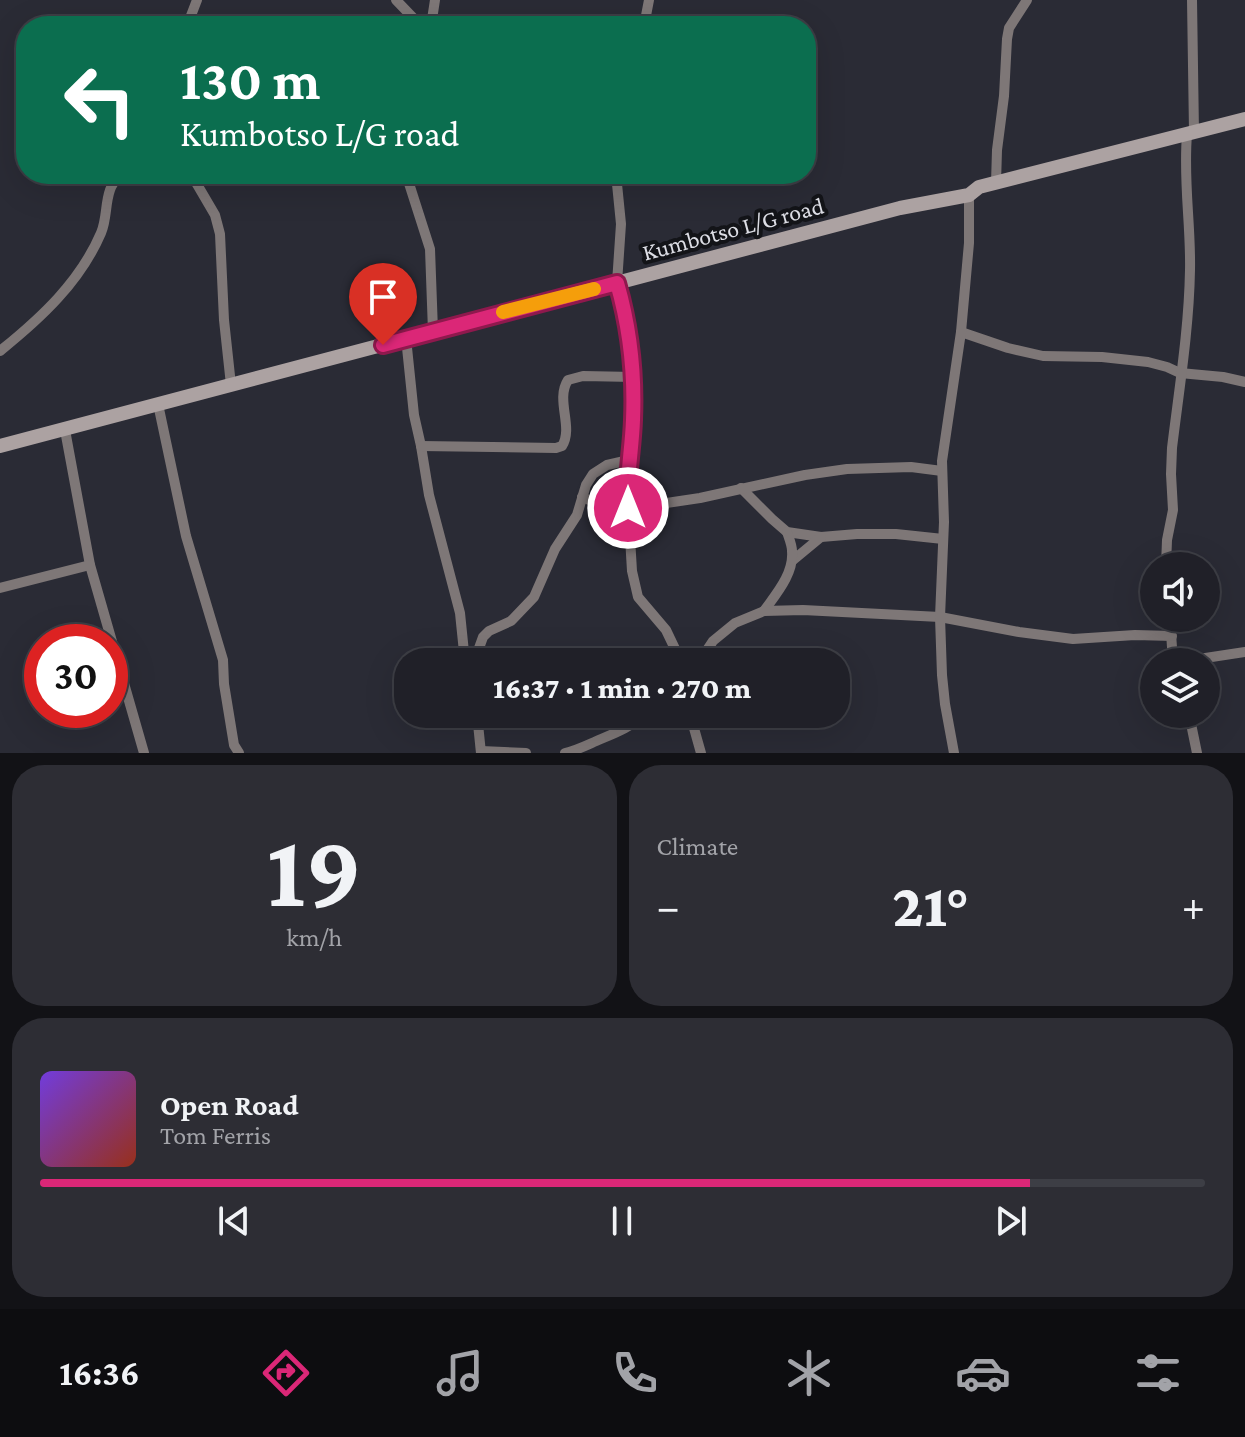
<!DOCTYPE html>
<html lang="en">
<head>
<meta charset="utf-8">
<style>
	:root { --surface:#202028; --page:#2d2d34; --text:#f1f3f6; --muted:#a2a3a8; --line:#3d3e45; --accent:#db2777 }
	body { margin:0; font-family:"Crimson Pro",serif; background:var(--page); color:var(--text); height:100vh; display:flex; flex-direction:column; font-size:30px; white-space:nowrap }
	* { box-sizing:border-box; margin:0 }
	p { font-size:26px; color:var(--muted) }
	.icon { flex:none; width:44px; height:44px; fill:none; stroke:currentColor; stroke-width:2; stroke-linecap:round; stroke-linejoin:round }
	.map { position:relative; height:753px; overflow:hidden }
	.side { display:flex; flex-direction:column; gap:12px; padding:12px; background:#121216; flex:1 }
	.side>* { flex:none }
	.hud { position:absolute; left:16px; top:16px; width:800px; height:168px; border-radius:32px; box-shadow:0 8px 32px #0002,0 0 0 2px var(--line); background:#0b6e4f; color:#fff; overflow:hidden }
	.tools { position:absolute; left:1140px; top:552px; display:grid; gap:16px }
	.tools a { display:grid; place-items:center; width:80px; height:80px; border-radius:50%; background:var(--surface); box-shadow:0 8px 32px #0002,0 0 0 2px var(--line); font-size:40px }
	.speed { position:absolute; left:24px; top:624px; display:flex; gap:16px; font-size:40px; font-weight:700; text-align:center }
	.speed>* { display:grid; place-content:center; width:104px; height:104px; border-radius:50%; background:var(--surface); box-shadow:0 8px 32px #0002,0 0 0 2px var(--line); line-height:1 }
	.speed .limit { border:12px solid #d22; background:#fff; color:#111 }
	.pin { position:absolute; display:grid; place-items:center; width:68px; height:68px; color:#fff; margin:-82px -34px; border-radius:50% 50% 50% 0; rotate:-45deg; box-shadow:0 0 8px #0007 }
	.pin .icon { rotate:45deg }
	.me { position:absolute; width:88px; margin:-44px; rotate:0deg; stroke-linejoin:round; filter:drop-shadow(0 0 6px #0008) }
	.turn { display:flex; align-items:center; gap:28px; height:168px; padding:0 32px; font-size:36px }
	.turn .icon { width:104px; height:104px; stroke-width:2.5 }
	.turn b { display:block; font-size:56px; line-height:68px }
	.big { font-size:60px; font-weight:800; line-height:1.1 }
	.side .card { flex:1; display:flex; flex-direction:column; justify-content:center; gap:12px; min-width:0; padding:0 28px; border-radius:32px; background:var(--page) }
	.side .dial { align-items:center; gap:0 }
	.dial b { font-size:104px; line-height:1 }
	.song { display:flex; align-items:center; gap:24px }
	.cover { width:96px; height:96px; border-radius:12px; background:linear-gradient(135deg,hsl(260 70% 55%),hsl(10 70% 35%)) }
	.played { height:8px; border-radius:4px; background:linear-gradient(90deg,var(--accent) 85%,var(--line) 85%) }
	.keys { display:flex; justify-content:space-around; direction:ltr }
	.heat { display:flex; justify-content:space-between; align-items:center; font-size:44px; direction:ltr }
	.side .tiles { flex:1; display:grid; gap:12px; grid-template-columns:1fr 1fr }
	.card:last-child { grid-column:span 2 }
	.trip { position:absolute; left:394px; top:648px; width:456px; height:80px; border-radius:32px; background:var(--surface); box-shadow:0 8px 32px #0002,0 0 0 2px var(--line); font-weight:800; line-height:80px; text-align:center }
	.tabs { display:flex; height:128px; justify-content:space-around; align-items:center; background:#0d0d10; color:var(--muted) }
	.tabs .icon { width:56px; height:56px }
	.tabs .current { color:var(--accent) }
	.tabs b { font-size:36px; color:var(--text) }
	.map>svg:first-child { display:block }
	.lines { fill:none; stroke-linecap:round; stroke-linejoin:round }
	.street { stroke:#7e7777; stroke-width:10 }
	.secondary { stroke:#aca2a2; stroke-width:14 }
	.route-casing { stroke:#8e194d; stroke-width:20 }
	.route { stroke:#db2777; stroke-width:14 }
	.slow { stroke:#f59e0b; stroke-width:14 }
	.labels { text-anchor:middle; stroke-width:8; stroke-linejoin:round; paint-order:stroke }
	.street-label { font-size:24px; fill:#dddee5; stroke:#131418 }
</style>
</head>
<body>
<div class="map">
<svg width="1245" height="753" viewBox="0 0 1245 753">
	<rect width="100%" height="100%" fill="#2a2b35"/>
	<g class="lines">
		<g class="street">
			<polyline points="396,0 421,26"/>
			<polyline points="1192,0 1194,132"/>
			<polyline points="187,26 197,0"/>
			<polyline points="431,26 435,0"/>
			<polyline points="644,26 649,0"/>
			<polyline points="191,174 215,215 220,234 224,320 231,385"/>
			<polyline points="406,174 430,249 433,331"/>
			<polyline points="616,174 621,224 617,283 628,323 634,377 632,398 633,418 627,487 632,571 638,597 666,630 677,653 679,662"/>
			<polyline points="996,183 997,150 1004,96 1007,39 1009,28 1027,0"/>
			<polyline points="961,332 1008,348 1043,356 1102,357 1148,362 1167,367 1180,373 1223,377 1245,382"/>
			<polyline points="406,338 414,415 421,446 429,495 460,613 465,662"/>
			<path d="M0,351C41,318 80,282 101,233C107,219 105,204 110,190C112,184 116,179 120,174"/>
			<polyline points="158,404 186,536 223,660 224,684 234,745 239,753"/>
			<polyline points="65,430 90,565 144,753"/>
			<path d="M421,446L556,448L562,446C574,427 555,400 568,380L583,376L634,377"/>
			<polyline points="741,488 772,519 787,532 821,537 857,534 896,534 943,539"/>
			<polyline points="582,497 606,507 620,510 700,498 805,475 847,469 911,467 942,471"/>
			<polyline points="792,561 821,537"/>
			<path d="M1166,566L1167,540L1173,510L1171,474L1172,448C1179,390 1189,329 1190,270C1191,225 1183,180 1187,135"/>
			<polyline points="0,588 90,565"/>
			<path d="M764,611C776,594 794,574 792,551C792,545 789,538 787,532"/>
			<polyline points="1170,618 1173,662"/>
			<polyline points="474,662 483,637 489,631 511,621 534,597 555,549 577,515 586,485 593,474 607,465 629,460"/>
			<polyline points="699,662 713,641 735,623 764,611 803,610 940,617 1019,632 1073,639 1135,635 1172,636"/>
			<polyline points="1179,662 1245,652"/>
			<polyline points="477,714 481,753"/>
			<polyline points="690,714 701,753"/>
			<polyline points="1189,714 1197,753"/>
			<polyline points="481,751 526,753"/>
			<path d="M565,753C578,750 589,744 601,739C618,732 632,726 646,714"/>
			<polyline points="954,753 945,704 942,675 940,617 944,522 942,461 961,332 969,243 969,195"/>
		</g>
		<polyline class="secondary" points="0,446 900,208 969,195 979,187 1245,119"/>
	</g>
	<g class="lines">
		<defs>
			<path id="route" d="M383,345L617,283C630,328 635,373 633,420C632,450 626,478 628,508"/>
		</defs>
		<use href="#route" class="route-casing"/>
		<use href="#route" class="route"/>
		<polyline class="slow" points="503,312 594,289"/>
	</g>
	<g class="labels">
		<g class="street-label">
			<text transform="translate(733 229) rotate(-15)" y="8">Kumbotso L/G road</text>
		</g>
	</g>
</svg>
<div class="tools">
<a><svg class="icon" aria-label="sound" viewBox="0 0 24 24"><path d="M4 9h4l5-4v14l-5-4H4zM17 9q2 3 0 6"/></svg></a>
<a><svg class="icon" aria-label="layers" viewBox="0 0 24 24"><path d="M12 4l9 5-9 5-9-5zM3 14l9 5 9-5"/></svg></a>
</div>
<div class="speed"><div class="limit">30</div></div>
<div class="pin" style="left:383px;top:345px;background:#d93025"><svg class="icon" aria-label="arrive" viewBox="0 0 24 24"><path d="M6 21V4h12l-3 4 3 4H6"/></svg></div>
<svg class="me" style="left:628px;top:508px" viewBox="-20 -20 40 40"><circle r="17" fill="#db2777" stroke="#fff" stroke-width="3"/><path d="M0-11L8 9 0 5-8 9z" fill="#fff"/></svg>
<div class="trip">16:37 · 1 min · 270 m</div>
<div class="hud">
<div class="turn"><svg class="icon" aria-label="left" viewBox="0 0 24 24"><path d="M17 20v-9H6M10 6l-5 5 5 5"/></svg><div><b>130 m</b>Kumbotso L/G road</div></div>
</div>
</div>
<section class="side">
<div class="tiles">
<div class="card dial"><b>19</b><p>km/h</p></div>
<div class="card"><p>Climate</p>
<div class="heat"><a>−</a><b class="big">21°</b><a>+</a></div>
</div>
<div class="card">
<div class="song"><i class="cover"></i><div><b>Open Road</b><p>Tom Ferris</p></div></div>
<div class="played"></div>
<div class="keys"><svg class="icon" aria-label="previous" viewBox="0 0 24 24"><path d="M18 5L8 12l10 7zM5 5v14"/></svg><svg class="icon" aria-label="pause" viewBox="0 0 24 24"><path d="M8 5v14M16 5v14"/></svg><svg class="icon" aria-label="next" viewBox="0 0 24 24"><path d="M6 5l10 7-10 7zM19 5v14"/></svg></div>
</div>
</div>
</section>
<nav class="tabs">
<b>16:36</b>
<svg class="icon current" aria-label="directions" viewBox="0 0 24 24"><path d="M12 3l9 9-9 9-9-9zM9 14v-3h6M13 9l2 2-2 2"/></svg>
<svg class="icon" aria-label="music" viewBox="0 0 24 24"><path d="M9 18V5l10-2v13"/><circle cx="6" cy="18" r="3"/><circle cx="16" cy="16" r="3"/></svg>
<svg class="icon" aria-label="phone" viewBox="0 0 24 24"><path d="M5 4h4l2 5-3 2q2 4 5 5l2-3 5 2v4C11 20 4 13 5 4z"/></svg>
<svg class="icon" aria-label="climate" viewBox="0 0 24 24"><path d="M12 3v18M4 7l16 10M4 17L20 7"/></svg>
<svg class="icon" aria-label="car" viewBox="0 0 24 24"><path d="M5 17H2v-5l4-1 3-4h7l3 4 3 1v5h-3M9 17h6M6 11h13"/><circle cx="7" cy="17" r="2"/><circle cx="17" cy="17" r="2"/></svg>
<svg class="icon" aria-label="filters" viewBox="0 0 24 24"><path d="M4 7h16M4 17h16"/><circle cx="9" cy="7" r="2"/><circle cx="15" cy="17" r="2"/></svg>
</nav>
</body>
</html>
